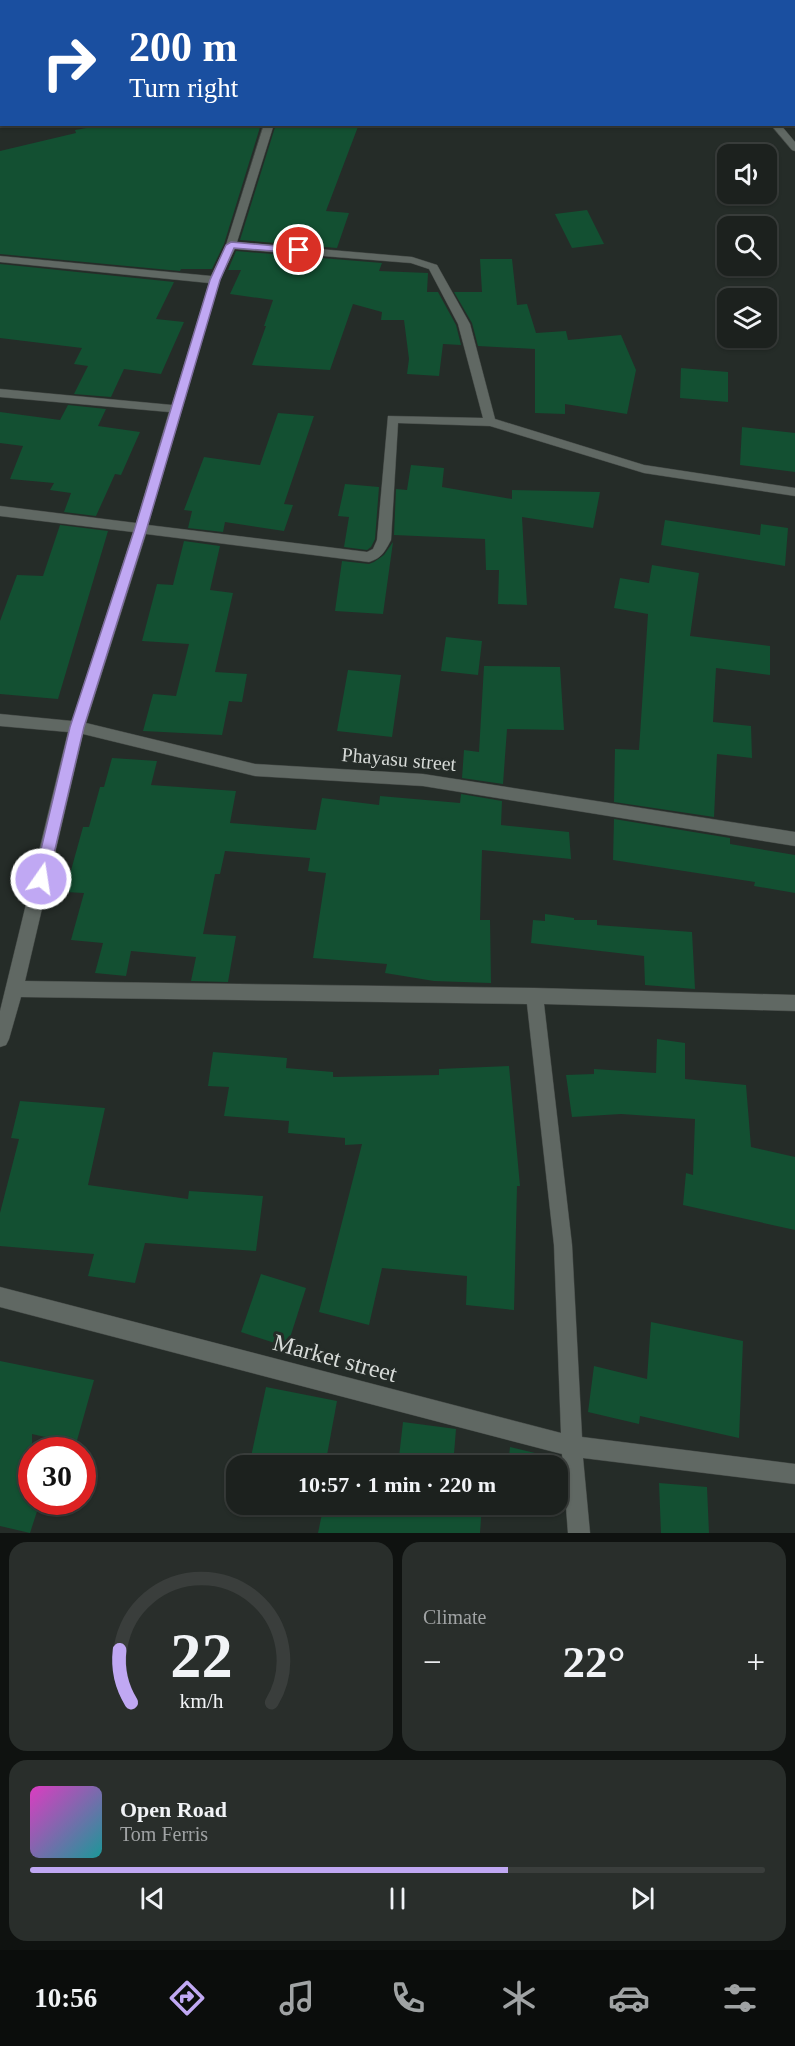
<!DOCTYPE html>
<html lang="en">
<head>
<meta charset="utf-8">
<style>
	:root { --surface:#1c211e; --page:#292e2b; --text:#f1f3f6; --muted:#a0a3a4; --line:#3a3e3c; --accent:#c0a8f3 }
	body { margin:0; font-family:"Times New Roman",serif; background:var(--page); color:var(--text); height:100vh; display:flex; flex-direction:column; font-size:22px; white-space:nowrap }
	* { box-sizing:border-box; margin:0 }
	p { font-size:20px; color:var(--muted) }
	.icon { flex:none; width:33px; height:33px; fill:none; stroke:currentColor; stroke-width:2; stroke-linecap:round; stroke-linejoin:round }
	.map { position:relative; height:1533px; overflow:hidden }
	.sheet { display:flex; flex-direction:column; gap:9px; padding:9px; background:#0f1210; flex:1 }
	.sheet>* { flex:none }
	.guide { position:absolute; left:0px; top:0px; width:795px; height:126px; box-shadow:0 2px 4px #0004,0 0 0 2px var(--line); background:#1a4fa0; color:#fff; overflow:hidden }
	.buttons { position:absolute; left:717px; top:144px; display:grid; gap:12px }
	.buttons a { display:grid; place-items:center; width:60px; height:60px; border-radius:12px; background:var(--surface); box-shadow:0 2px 4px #0004,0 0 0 2px var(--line); font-size:30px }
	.speed { position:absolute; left:18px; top:1437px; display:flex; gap:12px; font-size:30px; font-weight:700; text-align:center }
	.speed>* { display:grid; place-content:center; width:78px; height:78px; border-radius:50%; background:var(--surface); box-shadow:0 2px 4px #0004,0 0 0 2px var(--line); line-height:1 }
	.speed .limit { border:9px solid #d22; background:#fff; color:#111 }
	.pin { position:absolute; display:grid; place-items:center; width:51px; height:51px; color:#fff; margin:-26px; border:3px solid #fff; border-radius:50%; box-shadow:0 2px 6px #0007 }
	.me { position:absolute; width:66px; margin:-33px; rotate:13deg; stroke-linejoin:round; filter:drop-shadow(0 0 4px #0008) }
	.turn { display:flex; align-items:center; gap:21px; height:126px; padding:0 30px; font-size:27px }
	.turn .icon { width:78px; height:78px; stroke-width:2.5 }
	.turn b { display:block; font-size:42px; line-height:51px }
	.big { font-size:45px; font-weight:600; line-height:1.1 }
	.sheet .widget { flex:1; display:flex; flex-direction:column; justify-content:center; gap:9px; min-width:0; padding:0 21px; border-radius:18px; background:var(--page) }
	.sheet .dial { align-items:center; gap:0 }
	.dial svg { height:156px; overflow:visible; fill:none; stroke:var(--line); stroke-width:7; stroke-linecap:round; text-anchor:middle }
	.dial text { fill:var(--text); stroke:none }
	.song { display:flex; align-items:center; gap:18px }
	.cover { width:72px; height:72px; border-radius:9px; background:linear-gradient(135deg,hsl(310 70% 55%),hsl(180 70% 35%)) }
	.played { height:6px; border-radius:3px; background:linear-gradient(90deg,var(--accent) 65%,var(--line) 65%) }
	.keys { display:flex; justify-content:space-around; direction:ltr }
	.heat { display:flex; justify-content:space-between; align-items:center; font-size:33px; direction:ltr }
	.sheet .tiles { flex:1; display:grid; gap:9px; grid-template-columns:1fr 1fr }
	.widget:last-child { grid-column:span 2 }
	.trip { position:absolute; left:226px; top:1455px; width:342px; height:60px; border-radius:18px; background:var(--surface); box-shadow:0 2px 4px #0004,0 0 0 2px var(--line); font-weight:600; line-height:60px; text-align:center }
	.menu { display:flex; height:96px; justify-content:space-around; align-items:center; background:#0b0d0c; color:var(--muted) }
	.menu .icon { width:42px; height:42px }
	.menu .selected { color:var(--accent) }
	.menu b { font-size:27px; color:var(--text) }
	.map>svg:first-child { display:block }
	.building { fill:#135032 }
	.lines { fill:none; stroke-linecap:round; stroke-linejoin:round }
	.minor-casing { stroke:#424744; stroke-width:1 }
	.highway-casing { stroke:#424744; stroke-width:2 }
	.minor { fill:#606863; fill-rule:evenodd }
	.highway { fill:#6dbb8f; fill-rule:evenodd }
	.route { fill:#c0a8f3; stroke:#7d6d9e; stroke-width:1.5 }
	.labels { text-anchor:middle; stroke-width:6; stroke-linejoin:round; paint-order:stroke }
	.street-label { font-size:20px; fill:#d6dad7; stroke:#252c28 }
	.near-street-label { font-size:24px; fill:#d6dad7; stroke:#252c28 }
</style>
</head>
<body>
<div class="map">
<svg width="795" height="1533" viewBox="0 0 795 1533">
	<rect width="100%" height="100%" fill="#252c28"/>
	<g class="building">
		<polygon points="109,124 261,124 224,244 212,269 181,269 180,271 0,254 0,151 76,133 75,130"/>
		<polygon points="276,124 359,124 326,211 349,213 337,248 240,240"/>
		<polygon points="587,210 604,244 572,248 555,214"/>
		<polygon points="236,251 370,262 382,263 379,271 428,273 427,292 438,292 456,325 461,345 443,344 439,376 407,374 409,359 404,320 381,320 382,312 353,304 330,370 252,365 266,326 264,326 273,300 230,294 241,270 228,270"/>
		<polygon points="480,259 512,259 517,305 527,304 536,333 566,331 568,340 621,335 636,370 627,414 565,404 565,414 535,413 535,349 478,346 472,323 454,292 482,292"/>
		<polygon points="0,264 174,282 156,319 184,322 161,374 124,369 111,397 74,394 88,366 74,364 82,348 0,338"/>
		<polygon points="681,368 728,372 728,402 680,398"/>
		<polygon points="68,405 106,409 98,426 140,432 121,475 115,474 96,516 64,512 71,493 50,490 54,483 10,479 23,446 0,443 0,412 60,420"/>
		<polygon points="278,413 314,416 284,504 293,505 284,531 225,522 223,532 188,528 192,511 184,510 204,457 260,465"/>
		<polygon points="742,427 795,433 795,472 740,465"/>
		<polygon points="411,465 444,468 442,487 512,499 512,490 600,492 593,528 522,517 527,605 498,604 499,570 486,570 485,539 394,535 396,489 407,490"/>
		<polygon points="345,484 379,487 375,539 371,547 367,550 344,547 349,517 338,516"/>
		<polygon points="665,520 760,535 761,524 788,528 785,566 661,545"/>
		<polygon points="60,525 108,531 58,699 0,694 0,621 17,575 43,576"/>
		<polygon points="184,541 220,546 210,590 233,593 215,672 247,674 242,702 229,701 222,735 143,731 153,694 176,696 189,644 142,641 157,584 173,585"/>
		<polygon points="393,542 383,614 335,611 342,561 369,564 374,562 384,555"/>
		<polygon points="652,565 699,573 690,636 770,646 770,675 716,668 713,722 751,726 752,758 717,754 714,817 614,802 615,749 639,750 648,614 614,608 620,578 649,583"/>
		<polygon points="446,637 482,641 478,675 441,671"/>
		<polygon points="484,666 560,667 564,730 507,729 503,784 462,778 464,750 479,752"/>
		<polygon points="348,670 401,675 392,737 337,731"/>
		<polygon points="112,758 157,761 151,785 236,791 230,823 316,830 322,798 379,805 380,796 460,803 461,794 502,801 501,825 569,832 571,859 482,850 480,920 490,920 491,983 434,981 385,973 387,964 313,958 326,873 308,871 310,858 225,851 220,874 215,874 203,934 236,936 228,982 191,981 196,957 131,951 126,976 95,973 103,943 71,940 84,893 65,892 83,827 89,827 100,787 104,787"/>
		<polygon points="614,819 730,838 730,844 795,855 795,893 754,886 755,882 613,860"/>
		<polygon points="545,914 574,918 574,920 597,920 597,925 692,932 695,989 645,985 644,956 531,943 533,920 545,921"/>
		<polygon points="657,1039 685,1043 685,1079 746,1085 751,1147 795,1157 795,1230 683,1205 686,1173 693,1175 695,1119 621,1114 572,1117 566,1075 594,1074 594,1069 656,1073"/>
		<polygon points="213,1052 287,1058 286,1068 333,1072 333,1077 439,1075 439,1069 509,1066 520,1186 517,1186 514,1310 466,1305 467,1276 382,1268 369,1325 319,1312 362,1144 345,1145 345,1138 288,1133 289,1121 224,1116 229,1087 208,1086"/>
		<polygon points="20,1101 105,1108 88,1185 188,1199 189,1191 263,1196 256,1251 145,1243 135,1283 88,1276 94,1254 0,1246 0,1213 19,1139 11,1138"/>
		<polygon points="261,1274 306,1288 287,1347 241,1332"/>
		<polygon points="651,1322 743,1341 739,1438 640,1416 639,1424 588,1412 594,1366 647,1379"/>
		<polygon points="0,1361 94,1380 76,1444 32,1434 32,1502 40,1502 30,1533 0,1526"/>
		<polygon points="266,1387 337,1401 325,1466 249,1466"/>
		<polygon points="403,1422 456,1429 453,1466 398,1466"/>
		<polygon points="510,1447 560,1459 558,1480 558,1466 508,1466"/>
		<polygon points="659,1483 707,1487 709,1533 661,1533"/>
		<polygon points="324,1504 482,1504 480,1533 318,1533"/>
	</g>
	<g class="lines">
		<defs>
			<g id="minor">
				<polygon points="160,0 168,0 159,2"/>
				<polygon points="403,0 422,0 424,2 404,2"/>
				<polygon points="769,0 777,0 778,2 769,2"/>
				<path d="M264,124H274L237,242L412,257L437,265L470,324L495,419L644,465L795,488V496L644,473L490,426L398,423L391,540C385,551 382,558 369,562L146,534L86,723L255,764L423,774L795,832V846L423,786L255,776L83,734L25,981L535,988L795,995V1011L544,1004L572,1245L582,1437L795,1464V1484L583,1458L590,1533H568L562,1454L0,1307V1287L561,1433L554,1245L527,1004L21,997L9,1039L6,1045L0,1047V1011L68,732L0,726V714L72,721L133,532L0,516V506L136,523L169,412L0,397V389L172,405L209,283L0,262V256L211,276L226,245ZM235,249L411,263L429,269L458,324L483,418L388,416L377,540L373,549L367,552L148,525L220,280Z"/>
				<polygon points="770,124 780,124 795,142 795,151 792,150"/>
			</g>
			<g id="highway">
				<polygon points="352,0 363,0 351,2"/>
				<polygon points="0,116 2,116 0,123"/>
			</g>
		</defs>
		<use href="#minor" class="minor-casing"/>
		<use href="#highway" class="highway-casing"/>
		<use href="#minor" class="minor"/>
		<use href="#highway" class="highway"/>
	</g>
	<polygon class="route" points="231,242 299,248 304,250 299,253 234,248 220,280 146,531 84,727 48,879 46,884 41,886 36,884 34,879 70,727 134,531 210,280 226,245"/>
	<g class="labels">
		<g class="street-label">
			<text transform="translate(399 759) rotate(5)" y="7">Phayasu street</text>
		</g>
		<g class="near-street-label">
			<text transform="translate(335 1358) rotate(15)" y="8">Market street</text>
		</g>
	</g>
</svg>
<div class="buttons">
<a><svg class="icon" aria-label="sound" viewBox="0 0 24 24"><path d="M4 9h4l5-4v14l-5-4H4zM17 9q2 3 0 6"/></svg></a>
<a><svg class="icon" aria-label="search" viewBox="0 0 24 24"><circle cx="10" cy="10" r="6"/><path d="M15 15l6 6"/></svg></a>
<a><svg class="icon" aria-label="layers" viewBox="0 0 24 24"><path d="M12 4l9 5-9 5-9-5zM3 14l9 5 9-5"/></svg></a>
</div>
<div class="speed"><div class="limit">30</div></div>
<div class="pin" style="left:299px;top:250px;background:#d93025"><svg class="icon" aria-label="arrive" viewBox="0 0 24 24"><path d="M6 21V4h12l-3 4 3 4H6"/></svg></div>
<svg class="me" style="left:41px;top:879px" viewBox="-20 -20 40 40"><circle r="17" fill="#c0a8f3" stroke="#fff" stroke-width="3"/><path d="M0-11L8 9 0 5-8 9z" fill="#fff"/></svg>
<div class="trip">10:57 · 1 min · 220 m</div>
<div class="guide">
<div class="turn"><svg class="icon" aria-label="right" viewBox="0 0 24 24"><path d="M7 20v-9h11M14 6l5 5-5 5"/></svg><div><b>200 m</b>Turn right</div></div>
</div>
</div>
<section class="sheet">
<div class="tiles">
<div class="widget dial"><svg viewBox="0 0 100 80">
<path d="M14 69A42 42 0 1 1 86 69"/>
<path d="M14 69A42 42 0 0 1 8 42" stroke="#c0a8f3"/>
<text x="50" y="56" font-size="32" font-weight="700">22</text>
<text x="50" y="72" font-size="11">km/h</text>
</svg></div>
<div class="widget"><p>Climate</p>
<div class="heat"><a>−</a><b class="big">22°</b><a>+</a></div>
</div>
<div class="widget">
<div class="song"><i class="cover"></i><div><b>Open Road</b><p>Tom Ferris</p></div></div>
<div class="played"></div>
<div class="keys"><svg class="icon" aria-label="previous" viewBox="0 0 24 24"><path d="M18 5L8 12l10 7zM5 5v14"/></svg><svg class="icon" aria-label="pause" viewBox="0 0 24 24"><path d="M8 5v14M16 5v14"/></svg><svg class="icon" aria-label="next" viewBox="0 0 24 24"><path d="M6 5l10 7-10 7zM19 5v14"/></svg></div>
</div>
</div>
</section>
<nav class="menu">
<b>10:56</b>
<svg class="icon selected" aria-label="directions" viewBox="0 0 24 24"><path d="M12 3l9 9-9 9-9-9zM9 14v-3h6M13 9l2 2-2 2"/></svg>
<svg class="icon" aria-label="music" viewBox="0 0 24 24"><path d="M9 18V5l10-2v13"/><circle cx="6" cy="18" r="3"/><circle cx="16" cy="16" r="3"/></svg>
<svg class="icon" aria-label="phone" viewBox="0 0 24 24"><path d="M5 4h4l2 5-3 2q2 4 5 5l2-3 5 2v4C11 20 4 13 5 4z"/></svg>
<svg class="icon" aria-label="climate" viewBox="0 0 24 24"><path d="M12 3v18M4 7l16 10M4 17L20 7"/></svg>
<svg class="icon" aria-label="car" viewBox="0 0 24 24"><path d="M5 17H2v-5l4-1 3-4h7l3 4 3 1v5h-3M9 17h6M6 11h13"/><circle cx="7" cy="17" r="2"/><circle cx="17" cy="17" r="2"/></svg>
<svg class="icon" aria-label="filters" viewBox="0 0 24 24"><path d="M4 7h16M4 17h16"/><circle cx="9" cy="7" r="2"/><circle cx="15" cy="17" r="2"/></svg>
</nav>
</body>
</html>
